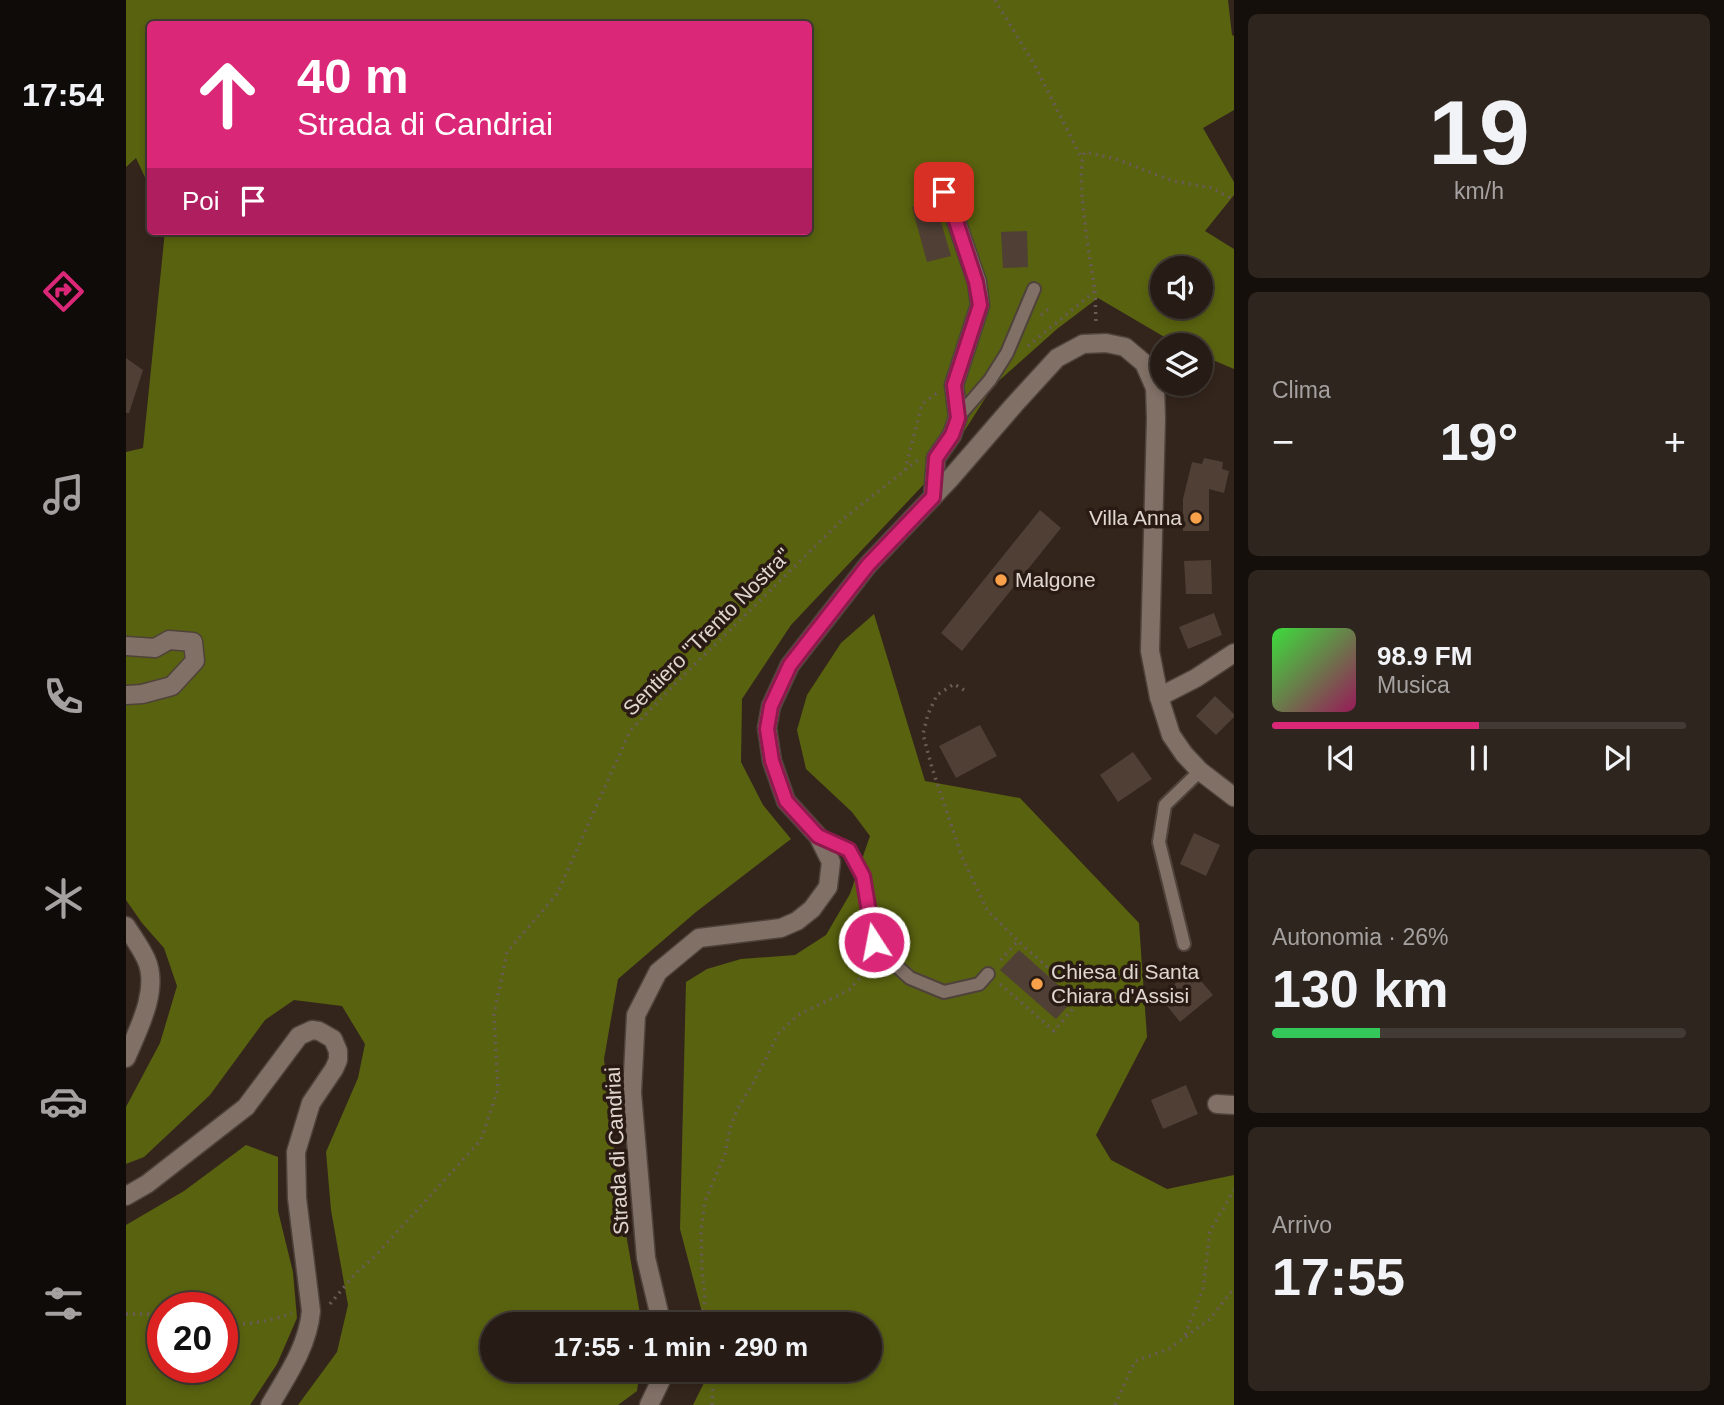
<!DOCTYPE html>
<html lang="it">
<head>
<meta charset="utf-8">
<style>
	:root { --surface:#261c15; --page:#2e251e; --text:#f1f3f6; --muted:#a4a1a0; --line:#423a34; --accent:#db2777 }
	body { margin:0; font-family:Arial,sans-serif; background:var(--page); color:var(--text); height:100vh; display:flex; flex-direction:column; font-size:26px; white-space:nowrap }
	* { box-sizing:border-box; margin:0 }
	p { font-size:23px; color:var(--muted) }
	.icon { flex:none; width:38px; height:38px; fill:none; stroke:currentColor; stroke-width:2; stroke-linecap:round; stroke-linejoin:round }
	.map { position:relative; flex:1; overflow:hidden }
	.sheet { display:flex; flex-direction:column; gap:14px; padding:14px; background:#150f0c; width:490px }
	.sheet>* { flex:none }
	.top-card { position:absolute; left:21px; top:21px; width:665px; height:214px; border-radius:7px; box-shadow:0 4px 10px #0003,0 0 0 2px var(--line); background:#db2777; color:#fff; overflow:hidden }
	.buttons { position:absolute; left:1024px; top:256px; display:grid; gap:14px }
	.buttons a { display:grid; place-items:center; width:63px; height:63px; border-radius:50%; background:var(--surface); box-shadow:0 4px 10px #0003,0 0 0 2px var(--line); font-size:35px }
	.speed { position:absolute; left:21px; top:1292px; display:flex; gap:14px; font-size:35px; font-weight:700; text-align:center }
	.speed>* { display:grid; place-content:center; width:91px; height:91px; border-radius:50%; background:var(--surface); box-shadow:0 4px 10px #0003,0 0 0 2px var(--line); line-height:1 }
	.speed .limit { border:10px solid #d22; background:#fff; color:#111 }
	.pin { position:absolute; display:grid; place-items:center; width:60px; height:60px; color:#fff; margin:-30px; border-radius:14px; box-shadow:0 4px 10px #0006 }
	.me { position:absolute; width:77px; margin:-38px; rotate:349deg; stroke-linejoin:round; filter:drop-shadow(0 0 5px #0008) }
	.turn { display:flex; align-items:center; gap:24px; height:147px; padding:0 35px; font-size:32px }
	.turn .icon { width:91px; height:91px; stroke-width:2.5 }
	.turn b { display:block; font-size:49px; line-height:60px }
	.then { display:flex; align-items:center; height:66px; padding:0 35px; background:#0003; gap:14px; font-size:26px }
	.big { font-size:52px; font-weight:600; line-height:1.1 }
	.sheet .card { flex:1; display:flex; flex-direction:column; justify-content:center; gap:10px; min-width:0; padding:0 24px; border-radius:10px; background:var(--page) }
	.sheet .dial { align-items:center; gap:0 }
	.dial b { font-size:91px; line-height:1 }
	.song { display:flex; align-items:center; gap:21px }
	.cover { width:84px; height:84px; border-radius:10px; background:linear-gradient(135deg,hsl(120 70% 55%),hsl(330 70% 35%)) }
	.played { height:7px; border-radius:4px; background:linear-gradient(90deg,var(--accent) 50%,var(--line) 50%) }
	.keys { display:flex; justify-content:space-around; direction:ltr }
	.heat { display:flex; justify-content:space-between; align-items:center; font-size:38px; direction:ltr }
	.charge { height:10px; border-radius:5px; background:linear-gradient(90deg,#34c759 26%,var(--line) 0) }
	.trip { position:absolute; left:354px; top:1312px; width:402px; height:70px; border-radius:35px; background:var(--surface); box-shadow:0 4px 10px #0003,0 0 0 2px var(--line); font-weight:600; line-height:70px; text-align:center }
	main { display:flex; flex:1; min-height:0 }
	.tabs { display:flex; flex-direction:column; width:126px; justify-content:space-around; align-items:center; background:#0f0b08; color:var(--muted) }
	.tabs .icon { width:49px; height:49px }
	.tabs .selected { color:var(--accent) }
	.tabs b { font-size:32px; color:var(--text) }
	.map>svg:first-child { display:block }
	.forest { fill:#59620f; fill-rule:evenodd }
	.building { fill:#4f3f35 }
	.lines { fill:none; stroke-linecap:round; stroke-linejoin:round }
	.lane-casing { stroke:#4e423b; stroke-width:16 }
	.street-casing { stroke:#4e423b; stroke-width:21 }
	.secondary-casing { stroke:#4e423b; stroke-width:21 }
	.path { stroke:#685c54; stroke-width:3.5; stroke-dasharray:2 5; stroke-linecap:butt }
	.lane { stroke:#817066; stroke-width:12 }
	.street { stroke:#817066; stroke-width:18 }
	.secondary { stroke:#817066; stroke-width:18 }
	.route-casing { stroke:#8e194d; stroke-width:18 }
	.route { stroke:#db2777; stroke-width:12 }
	.poi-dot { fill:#f8a14a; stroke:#291b13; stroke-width:2.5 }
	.labels { text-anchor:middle; stroke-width:7; stroke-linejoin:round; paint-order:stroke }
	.poi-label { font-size:21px; fill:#e0d6d0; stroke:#291b13; text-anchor:start }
	.street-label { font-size:21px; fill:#e0d6d0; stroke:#291b13 }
</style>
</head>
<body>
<main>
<nav class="tabs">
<b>17:54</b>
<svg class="icon selected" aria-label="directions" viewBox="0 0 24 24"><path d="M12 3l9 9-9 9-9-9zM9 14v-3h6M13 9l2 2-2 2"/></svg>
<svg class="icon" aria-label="music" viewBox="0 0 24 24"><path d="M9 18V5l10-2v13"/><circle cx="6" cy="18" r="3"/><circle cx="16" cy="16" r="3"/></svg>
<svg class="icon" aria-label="phone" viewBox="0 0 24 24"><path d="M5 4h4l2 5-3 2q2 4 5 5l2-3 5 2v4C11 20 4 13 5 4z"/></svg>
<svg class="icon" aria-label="climate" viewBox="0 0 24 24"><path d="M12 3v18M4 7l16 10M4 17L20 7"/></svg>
<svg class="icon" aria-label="car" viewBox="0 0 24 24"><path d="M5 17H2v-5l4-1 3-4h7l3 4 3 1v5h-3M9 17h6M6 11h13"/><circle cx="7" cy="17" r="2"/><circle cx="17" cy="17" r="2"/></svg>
<svg class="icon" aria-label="filters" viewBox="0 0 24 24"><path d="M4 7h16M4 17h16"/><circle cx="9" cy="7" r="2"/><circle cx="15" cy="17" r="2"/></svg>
</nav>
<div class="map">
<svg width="1108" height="1405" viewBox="0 0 1108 1405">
	<rect width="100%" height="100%" fill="#33251c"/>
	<g class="forest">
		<path d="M0,0H1102L1106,35L1108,36V110L1077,128L1108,182V195L1079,231L1108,249V369L1075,355L1074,345H1052L972,298L931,329L867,386L818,463L665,625L616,699L615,762L637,805L665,839L570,912L492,979L478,1059L493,1194L516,1325H366V1370H514L511,1391L492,1405H172L211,1352L222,1305L205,1210L200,1152L232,1078L239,1044L216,1006L168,1000L139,1020L84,1095L18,1157L0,1164V1107L34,1043L51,986L38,948L16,923L0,900V452L17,448L39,231H682V24H24V188L10,158L0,167ZM1036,268H1074V306H1036Z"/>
		<polygon points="748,614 799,781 894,798 1013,923 1021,1037 970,1135 985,1160 1041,1189 1108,1175 1108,1405 567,1405 582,1375 582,1370 744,1370 744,1325 578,1325 577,1316 554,1229 560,982 581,969 615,959 669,955 700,935 724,894 744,836 726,812 680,769 671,730 681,695 715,643"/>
		<path d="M120,1145L152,1157V1211L167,1272L171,1318L151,1364L124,1405H0V1225L58,1191ZM37,1307H96V1367H37Z"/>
	</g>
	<g class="building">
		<polygon points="809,201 825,256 801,262 786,207"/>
		<polygon points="901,231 902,267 877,268 875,232"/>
		<polygon points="0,358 17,370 3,413 0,413"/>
		<polygon points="1078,458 1097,462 1096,469 1103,471 1098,493 1083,489 1083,531 1057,531 1057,499 1066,462 1076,464"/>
		<polygon points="914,510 935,528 836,651 815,633"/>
		<polygon points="1085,560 1086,594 1060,594 1058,561"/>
		<polygon points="1088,613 1096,635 1062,649 1053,627"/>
		<polygon points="1089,696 1108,714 1108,717 1090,735 1070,716"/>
		<polygon points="854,725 871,756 830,778 813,746"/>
		<polygon points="1007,752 1026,779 992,802 974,775"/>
		<polygon points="1068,833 1094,845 1080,876 1054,864"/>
		<polygon points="893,950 948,999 930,1019 874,970"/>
		<polygon points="1070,975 1087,995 1054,1022 1037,1001 1047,993 1043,989 1058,976 1062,982"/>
		<polygon points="1060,1085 1072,1114 1037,1129 1025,1100"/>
	</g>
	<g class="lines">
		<defs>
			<g id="lane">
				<polyline points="832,417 864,380 881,353 908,289"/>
				<polyline points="692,836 723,850 737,876 748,942 766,962 784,978 818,992 853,984 862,974"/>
				<polyline points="1058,944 1033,842 1039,805 1074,771"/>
			</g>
			<g id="street">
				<polyline points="807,497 810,458 826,435 832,417 828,385 854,305 851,282 825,206 818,192"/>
				<polyline points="0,646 29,648 43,640 67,642 69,661 46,686 16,694 0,695"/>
				<polyline points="1033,697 1070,678 1108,653"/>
				<polyline points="1091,1104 1108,1105"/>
			</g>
			<g id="secondary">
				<path d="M0,926C7,937 15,948 20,959C34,989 12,1030 0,1058"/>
				<path d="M0,1196L21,1184L120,1107L173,1036L186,1030L193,1031L207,1039L212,1051V1060L208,1069L185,1103L170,1152L171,1198L185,1311C182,1346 161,1376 144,1405"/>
				<polyline points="536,1325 520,1258 506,1093 510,1015 532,972 573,938 655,928 671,921 686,909 702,887 705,862 692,836 660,801 646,761 641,728 645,706 664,665 742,565 823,480 888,405 931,358 957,344 980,343 999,347 1018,363 1029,388 1030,418 1024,651 1033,697 1045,735 1058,754 1074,771 1108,797"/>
				<polyline points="523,1405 536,1378 537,1370"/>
			</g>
		</defs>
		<use href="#lane" class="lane-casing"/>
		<use href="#street" class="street-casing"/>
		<use href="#secondary" class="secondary-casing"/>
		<g class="path">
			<polyline points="869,0 908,64 955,157"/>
			<polyline points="969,291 970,324"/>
			<polyline points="915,315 924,308"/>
			<path d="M902,346L969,291C965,266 948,169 959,152L990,159L1047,181L1086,188L1108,200"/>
			<polyline points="779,470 796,404 811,393"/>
			<polyline points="838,690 828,684 811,695 802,714 797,734 806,768 836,857 861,910 892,941 871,964"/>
			<polyline points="874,984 928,1031 956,998 892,941"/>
			<polyline points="204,1304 228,1275 250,1255 355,1140 372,1089 368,1014 381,952 431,894 504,731 550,683 716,520 792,460"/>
			<polyline points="0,1314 37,1314"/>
			<path d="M96,1323C119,1326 145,1321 166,1313"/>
			<polyline points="579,1325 577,1316 579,1298 576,1270 575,1230 579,1201 599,1154 604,1128 612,1108 625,1087 653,1033 672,1015 723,990 744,967 745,962"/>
			<polyline points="1059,1335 1077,1289 1084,1231 1108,1190"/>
			<polyline points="586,1405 588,1370"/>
			<polyline points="989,1405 1009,1361 1043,1349 1084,1319 1108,1288"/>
		</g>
		<use href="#lane" class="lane"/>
		<use href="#street" class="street"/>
		<use href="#secondary" class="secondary"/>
	</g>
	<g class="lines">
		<defs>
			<polyline id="route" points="748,942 737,876 723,850 692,836 660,801 646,761 641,729 645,706 664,665 742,565 807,497 810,458 826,435 832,418 828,385 854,305 850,282 825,206 818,192"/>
		</defs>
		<use href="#route" class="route-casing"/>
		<use href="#route" class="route"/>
	</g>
	<g class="poi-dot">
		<circle cx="1070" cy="518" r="7"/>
		<circle cx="875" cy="580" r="7"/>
		<circle cx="911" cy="984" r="7"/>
	</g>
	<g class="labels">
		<g class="poi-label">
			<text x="1056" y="525" text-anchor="end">Villa Anna</text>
			<text x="889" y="587">Malgone</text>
			<text x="925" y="979">Chiesa di Santa<tspan x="925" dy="24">Chiara d'Assisi</tspan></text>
		</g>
		<g class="street-label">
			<text transform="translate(581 632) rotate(-45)" y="7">Sentiero "Trento Nostra"</text>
			<text transform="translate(491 1151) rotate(-93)" y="7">Strada di Candriai</text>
		</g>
	</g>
</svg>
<div class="buttons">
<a><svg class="icon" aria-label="sound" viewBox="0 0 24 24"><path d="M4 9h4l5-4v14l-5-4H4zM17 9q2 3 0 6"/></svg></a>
<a><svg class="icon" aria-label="layers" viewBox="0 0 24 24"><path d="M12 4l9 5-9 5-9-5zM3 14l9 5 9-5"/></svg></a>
</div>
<div class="speed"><div class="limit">20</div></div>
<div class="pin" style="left:818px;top:192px;background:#d93025"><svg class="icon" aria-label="arrive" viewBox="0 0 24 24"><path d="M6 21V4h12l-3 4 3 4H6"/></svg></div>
<svg class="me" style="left:748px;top:942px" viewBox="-20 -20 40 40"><circle r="17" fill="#db2777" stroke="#fff" stroke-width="3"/><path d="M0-11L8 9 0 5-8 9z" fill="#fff"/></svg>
<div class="trip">17:55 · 1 min · 290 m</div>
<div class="top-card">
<div class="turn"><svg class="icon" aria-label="ahead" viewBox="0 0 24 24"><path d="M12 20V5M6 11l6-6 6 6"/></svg><div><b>40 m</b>Strada di Candriai</div></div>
<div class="then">Poi<svg class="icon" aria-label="arrive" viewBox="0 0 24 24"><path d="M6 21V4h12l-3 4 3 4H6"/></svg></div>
</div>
</div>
<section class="sheet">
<div class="card dial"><b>19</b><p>km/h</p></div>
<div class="card"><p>Clima</p>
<div class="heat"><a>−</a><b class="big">19°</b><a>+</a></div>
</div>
<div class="card">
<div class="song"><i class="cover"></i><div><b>98.9 FM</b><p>Musica</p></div></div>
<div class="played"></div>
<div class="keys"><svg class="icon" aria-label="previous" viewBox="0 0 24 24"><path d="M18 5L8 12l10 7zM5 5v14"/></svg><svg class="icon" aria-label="pause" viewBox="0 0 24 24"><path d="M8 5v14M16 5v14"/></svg><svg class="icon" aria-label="next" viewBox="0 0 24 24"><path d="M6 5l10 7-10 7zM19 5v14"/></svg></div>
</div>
<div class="card"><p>Autonomia · 26%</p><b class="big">130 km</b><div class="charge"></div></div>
<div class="card"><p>Arrivo</p><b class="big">17:55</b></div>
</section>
</main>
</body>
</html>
